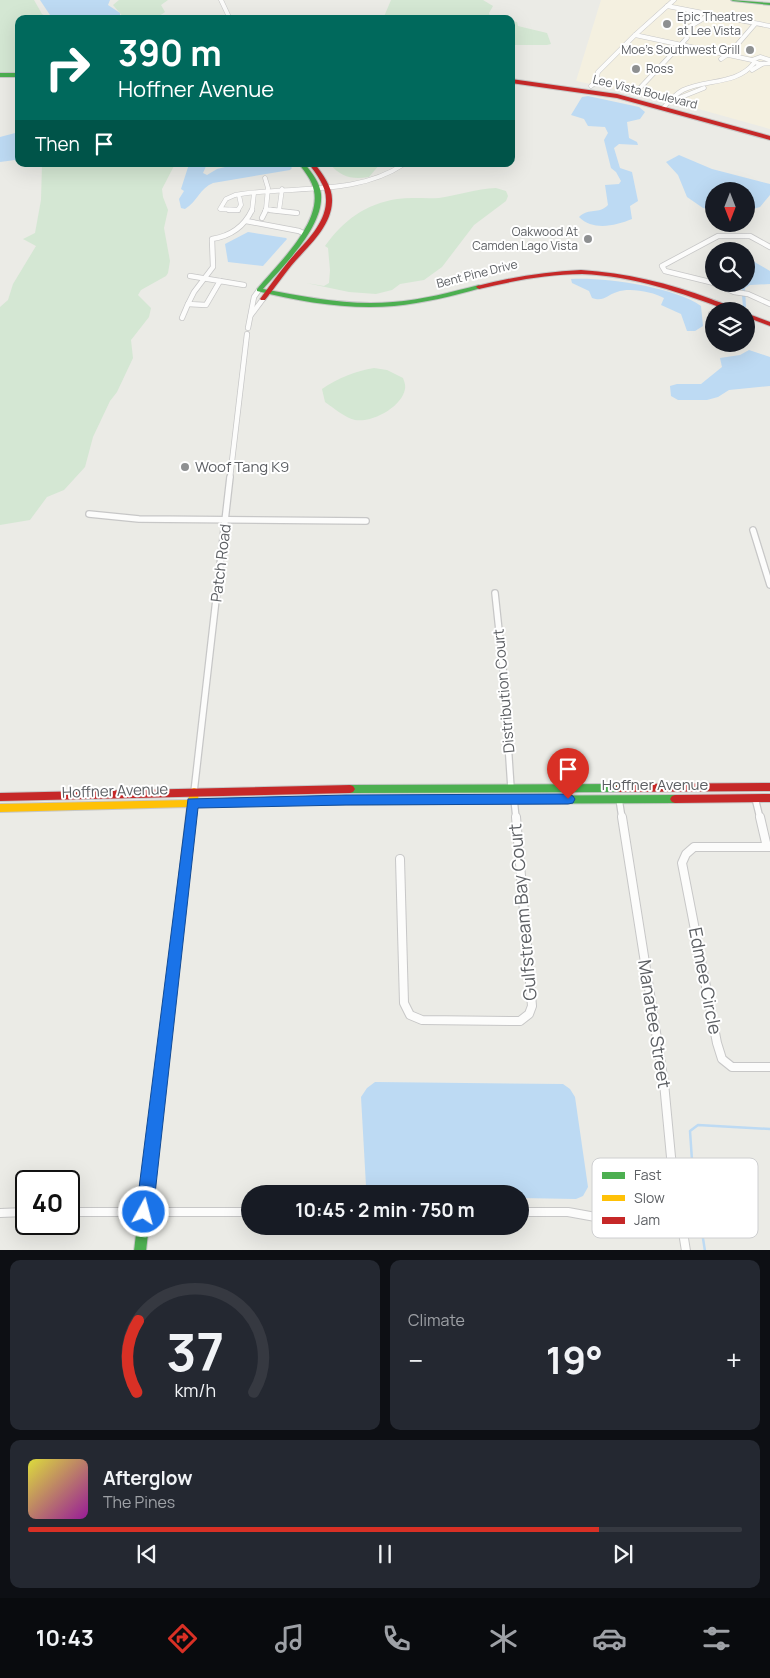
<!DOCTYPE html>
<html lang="en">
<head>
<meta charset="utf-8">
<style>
	:root { --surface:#171b24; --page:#242831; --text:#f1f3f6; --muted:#9ea1a6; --line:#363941; --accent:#d93025 }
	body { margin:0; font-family:Manrope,sans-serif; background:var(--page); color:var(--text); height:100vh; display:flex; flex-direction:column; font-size:19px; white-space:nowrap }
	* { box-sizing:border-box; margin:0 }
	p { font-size:16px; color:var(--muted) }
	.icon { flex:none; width:28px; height:28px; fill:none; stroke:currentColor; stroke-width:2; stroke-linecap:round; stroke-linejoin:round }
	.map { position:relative; height:1250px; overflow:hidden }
	.panel { display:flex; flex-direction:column; gap:10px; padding:10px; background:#0d0f14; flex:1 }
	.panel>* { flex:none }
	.banner { position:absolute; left:15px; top:15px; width:500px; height:152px; border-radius:10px; box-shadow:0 5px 20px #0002; background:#00695c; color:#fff; overflow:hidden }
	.needle { width:32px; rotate:180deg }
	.tools { position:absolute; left:705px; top:182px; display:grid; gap:10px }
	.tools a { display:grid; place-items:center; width:50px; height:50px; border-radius:50%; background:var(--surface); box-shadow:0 5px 20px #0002; font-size:25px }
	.speed { position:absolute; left:15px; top:1170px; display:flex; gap:10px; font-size:25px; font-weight:700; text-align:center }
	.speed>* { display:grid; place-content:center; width:65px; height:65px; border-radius:50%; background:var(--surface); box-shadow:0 5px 20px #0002; line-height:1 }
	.speed .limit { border:2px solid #111; border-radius:8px; background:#fff; color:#111 }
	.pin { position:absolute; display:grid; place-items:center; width:42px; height:42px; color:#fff; margin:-51px -21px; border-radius:50% 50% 50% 0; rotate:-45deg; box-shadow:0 0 5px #0007 }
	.pin .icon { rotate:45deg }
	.me { position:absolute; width:55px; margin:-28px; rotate:7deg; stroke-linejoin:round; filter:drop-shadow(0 0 4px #0008) }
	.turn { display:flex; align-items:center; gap:18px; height:105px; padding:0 20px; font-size:22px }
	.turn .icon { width:65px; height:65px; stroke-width:2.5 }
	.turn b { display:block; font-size:35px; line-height:42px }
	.then { display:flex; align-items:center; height:48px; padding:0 20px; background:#0003; gap:10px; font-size:19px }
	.big { font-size:38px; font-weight:700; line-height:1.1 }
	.panel .widget { flex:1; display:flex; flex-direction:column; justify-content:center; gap:8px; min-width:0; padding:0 18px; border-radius:10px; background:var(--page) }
	.panel .dial { align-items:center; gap:0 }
	.dial svg { height:130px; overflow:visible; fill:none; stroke:var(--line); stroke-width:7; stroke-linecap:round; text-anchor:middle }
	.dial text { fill:var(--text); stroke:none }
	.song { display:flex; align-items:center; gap:15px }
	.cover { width:60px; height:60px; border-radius:8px; background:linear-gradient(135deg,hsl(60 70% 55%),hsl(300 70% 35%)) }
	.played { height:5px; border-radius:2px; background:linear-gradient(90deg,var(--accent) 80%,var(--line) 80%) }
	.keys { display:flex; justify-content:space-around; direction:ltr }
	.heat { display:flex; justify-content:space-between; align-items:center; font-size:28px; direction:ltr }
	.panel .tiles { flex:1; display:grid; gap:10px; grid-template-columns:1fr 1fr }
	.widget:last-child { grid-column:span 2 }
	.trip { position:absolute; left:241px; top:1185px; width:288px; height:50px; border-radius:25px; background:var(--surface); box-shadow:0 5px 20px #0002; font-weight:700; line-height:50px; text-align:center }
	.dock { display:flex; height:80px; justify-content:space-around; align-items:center; background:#090b0e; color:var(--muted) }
	.dock .icon { width:35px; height:35px }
	.dock .current { color:var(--accent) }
	.dock b { font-size:22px; color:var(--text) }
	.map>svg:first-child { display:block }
	.commercial { fill:#f4f0e0 }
	.green { fill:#d4e7d3 }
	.water { fill:#bddaf3 }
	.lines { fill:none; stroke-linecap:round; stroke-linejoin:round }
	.stream { stroke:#bddaf3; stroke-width:2.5 }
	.street-far3-casing { stroke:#c7c7c7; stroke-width:5 }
	.street-far2-casing { stroke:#c7c7c7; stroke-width:6 }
	.street-far1-casing { stroke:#c7c7c7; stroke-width:8 }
	.street-casing { stroke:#c7c7c7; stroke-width:10 }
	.fast-casing { stroke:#c6c7c7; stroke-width:2 }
	.slow-casing { stroke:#c6c7c7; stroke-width:2 }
	.jam-casing { stroke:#c6c7c7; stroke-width:2 }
	.street-far3 { stroke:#fcfcfb; stroke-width:4 }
	.street-far2 { stroke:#fcfcfb; stroke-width:4.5 }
	.street-far1 { stroke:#fcfcfb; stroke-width:5.5 }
	.street { stroke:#fcfcfb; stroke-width:8 }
	.fast { fill:#4caf50; fill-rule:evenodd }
	.slow { fill:#ffc107; fill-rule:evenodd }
	.jam { fill:#c62828; fill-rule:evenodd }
	.route { fill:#1a73e8; stroke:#114b97 }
	.poi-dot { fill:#8e9091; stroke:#fff; stroke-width:2 }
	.labels { text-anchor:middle; stroke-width:4; stroke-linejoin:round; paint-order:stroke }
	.far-poi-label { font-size:12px; fill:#5c5f63; stroke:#fff; text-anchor:start }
	.far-street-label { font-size:12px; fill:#5c5f63; stroke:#fff }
	.poi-label { font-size:15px; fill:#5c5f63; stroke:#fff; text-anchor:start }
	.street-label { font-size:15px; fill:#5c5f63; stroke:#fff }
	.near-street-label { font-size:18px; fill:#5c5f63; stroke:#fff }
	.key { fill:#fff; stroke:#cecfd0; stroke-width:1 }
	.key-label { font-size:14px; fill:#5c5f63 }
</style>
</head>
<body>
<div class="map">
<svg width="770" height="1251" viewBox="0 0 770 1251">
	<rect width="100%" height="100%" fill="#ebebe6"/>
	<polygon class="commercial" points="601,0 731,0 770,4 770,129 666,100 576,81"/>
	<g class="green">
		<polygon points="0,0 34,0 42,14 51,19 19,19 19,74 0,73"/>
		<polygon points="119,0 168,0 161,5 165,12 155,19 125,19 113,5"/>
		<polygon points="391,0 483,0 493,6 489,13 490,16 495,19 383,19"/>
		<polygon points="511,21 517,22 518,26 547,33 551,44 547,45 511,45"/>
		<polygon points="42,164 175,164 162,189 163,197 168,210 164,228 170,261 168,273 166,276 141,290 138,295 151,308 149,317 131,340 133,358 117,392 110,401 93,437 85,467 64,490 47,497 30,520 0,525 0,307 8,300 13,284 36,246 23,239 35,233 41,200"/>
		<path d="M330,164H380L369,177C352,180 341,177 330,164Z"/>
		<path d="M496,188L506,191L508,196L506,201L474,225L442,267L424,280L400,284L392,290L376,294L349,292L306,283L324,286L329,283L330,270L328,248L325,246C343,221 365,204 397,199C411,197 425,199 439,198C459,195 476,189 496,188Z"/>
		<path d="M374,368L387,370L403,378C404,381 406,385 405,389C402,407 372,423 355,420C344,417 335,409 325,402L322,389C338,378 356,371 374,368Z"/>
	</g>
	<g class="water">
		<polygon points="40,0 110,0 108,5 120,13 120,19 57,19 50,15"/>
		<path d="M588,96L639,107L645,112L640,119L627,122L629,138L637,142L638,145L619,144L614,148L620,168L632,172L638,201L630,206L632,219C615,226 593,231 579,217C590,207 598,215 608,205L605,185L619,184L621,181L616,172L611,168L604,140L608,133L605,127L588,126L584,119L571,115L582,97Z"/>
		<polygon points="19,132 19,163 15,160 0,162 0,137"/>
		<polygon points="679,155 712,169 770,184 770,195 760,207 746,211 746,191 714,191 714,210 703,208 687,197 678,175 666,162"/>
		<path d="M189,164H207L203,173L207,175L217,169L237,164H288L292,168L290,170L213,183C200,188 197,202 185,209L181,208L179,199L184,191L181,189Z"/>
		<polygon points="248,232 286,238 287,239 263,266 228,262 225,244"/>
		<polygon points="746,257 770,271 770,284 750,285 745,288 746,307 743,307 741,284 746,284"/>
		<path d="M571,279C604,277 675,287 701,306L703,326L695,331H687L681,314L661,305L664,298C653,292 630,287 617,292C607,295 604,302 592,298L589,291L572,283Z"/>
		<polygon points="749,350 770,357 770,386 729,390 718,397 707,400 678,400 671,396 670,386 677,384 701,384 722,367 720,358 740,355"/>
		<polygon points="375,1082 563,1084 570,1089 575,1097 588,1187 583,1196 576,1199 520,1198 520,1194 373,1194 366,1186 361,1097 367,1088"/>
	</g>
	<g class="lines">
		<polyline class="stream" points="705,1251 693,1175 690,1131 698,1125 770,1129"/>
		<defs>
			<g id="street-far3">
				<polyline points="221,0 230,19"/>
				<polyline points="674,0 635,35 752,60"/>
				<polyline points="667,6 770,26"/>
				<polyline points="721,59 730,53 755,24"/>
				<polyline points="770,60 760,57 752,60 759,64 770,63"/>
				<polyline points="752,70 762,64"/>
				<polyline points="596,82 598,72 635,35"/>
				<polyline points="591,86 596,82 602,83"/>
				<polyline points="638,90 687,38 684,33 686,29 709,15"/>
				<polyline points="669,102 704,88"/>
				<path d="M663,108C670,101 674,95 683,90C706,79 737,85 754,63"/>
				<polyline points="265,178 268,188 266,209 280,211"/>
				<path d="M239,195L241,205L238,210L220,209L226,199L235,195C291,185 355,197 404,164"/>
				<polyline points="252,211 254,193"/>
				<polyline points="265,211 266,209"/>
				<polyline points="279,211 282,189"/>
			</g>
			<g id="street-far2">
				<polyline points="229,210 238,210"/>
				<polyline points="270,210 297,213"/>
				<polyline points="262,218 266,210"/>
				<polyline points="246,221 299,231 305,234"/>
				<polyline points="190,276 220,281"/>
				<polyline points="714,283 665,271 662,266 718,236 750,236 770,247"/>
				<polyline points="715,284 734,292 748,294 770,304"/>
				<path d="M244,285L220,281L206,305L188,304L194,292L213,267L212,239C231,236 244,227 252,210"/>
				<polyline points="711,314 714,314"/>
				<polyline points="251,315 263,299"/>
				<polyline points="182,318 188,304"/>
				<polyline points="248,328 254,297 259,290"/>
				<polyline points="230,478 247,334"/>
			</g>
			<g id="street-far1">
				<polyline points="89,514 139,519 366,521"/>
				<polyline points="753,530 770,585"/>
				<polyline points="495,593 503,668 511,788"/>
				<polyline points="194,792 230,477"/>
				<polyline points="755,798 760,818"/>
				<polyline points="514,799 516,818"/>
				<polyline points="619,799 622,818"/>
			</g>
			<g id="street">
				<polyline points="622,817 664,1083 671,1157 686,1251"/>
				<polyline points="760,817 767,847"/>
				<polyline points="770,847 694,847 686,854 682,863 717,1043 722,1059 732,1067 770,1067"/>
				<polyline points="400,859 404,1003 410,1015 422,1020 520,1021 529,1014 532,1006 516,817"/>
				<polyline points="69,1212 250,1212"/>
				<polyline points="520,1212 568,1212 612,1220 682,1222"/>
				<polyline points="0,1213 26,1212"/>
			</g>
			<g id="fast">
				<polygon points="731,0 770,3 770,5 733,1"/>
				<rect x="0" y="73" width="19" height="4"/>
				<path d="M299,164H305C312,173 320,183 321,194C324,227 283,266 263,289C306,297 349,306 393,302C422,300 451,292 479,285L482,287L481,288C453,296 424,303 394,306C349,310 301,302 257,291V289C276,266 321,224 314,191C312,180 305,172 299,164Z"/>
				<polygon points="620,784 623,785 625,788 623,791 620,792 350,793 347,792 345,789 347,786 350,785"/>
				<polygon points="675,795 678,796 680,799 678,802 675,803 288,805 285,804 283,801 285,798 288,797"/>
				<polygon points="179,915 183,916 184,919 146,1251 134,1251 174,919 175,916"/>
			</g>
			<polygon id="slow" points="194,788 197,789 199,792 198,799 288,797 291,798 293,801 291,804 288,805 197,807 184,919 183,922 179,923 175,922 174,919 187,807 0,812 0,804 188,800 191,789"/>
			<g id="jam">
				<polygon points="511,79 617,94 770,136 770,140 617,98 511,83"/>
				<path d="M309,164H315C323,175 333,187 332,202C331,228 306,248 291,266C282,277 274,289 265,300H261L260,299C269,287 278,274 288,262C302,245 325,226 326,202C327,187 317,175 309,164Z"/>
				<path d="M581,270C626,273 669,283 711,299C720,303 732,305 739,311H730C682,293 634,276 582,274C547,274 513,281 479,289L476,287L477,286C511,277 545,272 581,270Z"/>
				<polygon points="746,313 770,322 770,326 746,317"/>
				<polygon points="770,783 770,791 620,792 617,791 615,788 617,785 620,784"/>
				<polygon points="350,785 353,786 355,789 353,792 350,793 0,801 0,793"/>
				<polygon points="770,794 770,802 675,803 672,802 670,799 672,796 675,795"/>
			</g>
		</defs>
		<use href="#street-far3" class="street-far3-casing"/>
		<use href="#street-far2" class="street-far2-casing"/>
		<use href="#street-far1" class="street-far1-casing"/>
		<use href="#street" class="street-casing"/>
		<use href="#fast" class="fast-casing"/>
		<use href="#slow" class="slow-casing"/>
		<use href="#jam" class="jam-casing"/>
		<use href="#street-far3" class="street-far3"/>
		<use href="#street-far2" class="street-far2"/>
		<use href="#street-far1" class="street-far1"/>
		<use href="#street" class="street"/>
		<use href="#fast" class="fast"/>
		<use href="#slow" class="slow"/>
		<use href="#jam" class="jam"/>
	</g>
	<polygon class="route" points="568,794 573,796 575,799 573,803 568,804 346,805 198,808 153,1212 150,1217 144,1220 139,1217 136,1212 188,799 346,795"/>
	<g class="poi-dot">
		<circle cx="667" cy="24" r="5"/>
		<circle cx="750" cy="50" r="5"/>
		<circle cx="636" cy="69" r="5"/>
		<circle cx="588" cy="239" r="5"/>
		<circle cx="185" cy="467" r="5"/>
	</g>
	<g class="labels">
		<g class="far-poi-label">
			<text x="677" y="21">Epic Theatres<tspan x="677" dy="14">at Lee Vista</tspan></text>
			<text x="740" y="54" text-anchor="end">Moe's Southwest Grill</text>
			<text x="646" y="73">Ross</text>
			<text x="578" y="236" text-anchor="end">Oakwood At<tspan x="578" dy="14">Camden Lago Vista</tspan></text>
		</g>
		<g class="far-street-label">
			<text transform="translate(645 92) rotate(14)" y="4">Lee Vista Boulevard</text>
			<text transform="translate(477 274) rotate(-14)" y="4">Bent Pine Drive</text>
		</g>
		<g class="poi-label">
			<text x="195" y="472">Woof Tang K9</text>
		</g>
		<g class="street-label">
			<text transform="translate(221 563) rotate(-83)" y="5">Patch Road</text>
			<text transform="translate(504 691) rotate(-95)" y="5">Distribution Court</text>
			<text x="655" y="790">Hoffner Avenue</text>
			<text transform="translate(115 791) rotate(-2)" y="5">Hoffner Avenue</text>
		</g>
		<g class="near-street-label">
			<text transform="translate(523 912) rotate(-95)" y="6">Gulfstream Bay Court</text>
			<text transform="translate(705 981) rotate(79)" y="6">Edmee Circle</text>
			<text transform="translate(654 1024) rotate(81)" y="6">Manatee Street</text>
		</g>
	</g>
	<rect x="592" y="1158" width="166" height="80" rx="8" class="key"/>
	<rect x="602" y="1172" width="23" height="7" fill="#4caf50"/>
	<rect x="602" y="1195" width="23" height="6" fill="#ffc107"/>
	<rect x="602" y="1217" width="23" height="7" fill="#c62828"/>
	<g class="key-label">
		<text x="634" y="1180">Fast</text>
		<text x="634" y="1203">Slow</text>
		<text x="634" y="1225">Jam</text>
	</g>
</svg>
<div class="tools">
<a><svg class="needle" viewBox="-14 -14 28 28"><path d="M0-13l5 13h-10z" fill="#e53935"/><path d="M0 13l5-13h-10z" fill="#9ea1a6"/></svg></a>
<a><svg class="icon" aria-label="search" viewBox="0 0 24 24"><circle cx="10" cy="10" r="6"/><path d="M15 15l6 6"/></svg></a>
<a><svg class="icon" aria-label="layers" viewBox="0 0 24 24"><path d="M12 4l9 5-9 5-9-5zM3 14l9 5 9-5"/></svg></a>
</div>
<div class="speed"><div class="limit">40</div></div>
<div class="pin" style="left:568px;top:799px;background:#d93025"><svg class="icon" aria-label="arrive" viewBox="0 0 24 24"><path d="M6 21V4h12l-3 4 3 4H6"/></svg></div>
<svg class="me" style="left:144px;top:1212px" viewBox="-20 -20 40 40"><circle r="17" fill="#1a73e8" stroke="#fff" stroke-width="3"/><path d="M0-11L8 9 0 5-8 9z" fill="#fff"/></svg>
<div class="trip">10:45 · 2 min · 750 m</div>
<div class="banner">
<div class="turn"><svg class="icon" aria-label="right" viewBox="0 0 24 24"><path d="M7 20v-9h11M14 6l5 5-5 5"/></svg><div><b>390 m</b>Hoffner Avenue</div></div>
<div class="then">Then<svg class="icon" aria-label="arrive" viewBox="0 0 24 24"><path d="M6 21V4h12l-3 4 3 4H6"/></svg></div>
</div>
</div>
<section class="panel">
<div class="tiles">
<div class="widget dial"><svg viewBox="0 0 100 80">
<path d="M14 69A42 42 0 1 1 86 69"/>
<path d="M14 69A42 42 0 0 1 15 25" stroke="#d93025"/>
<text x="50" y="56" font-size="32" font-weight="700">37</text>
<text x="50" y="72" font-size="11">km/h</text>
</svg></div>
<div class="widget"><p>Climate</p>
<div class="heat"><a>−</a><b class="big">19°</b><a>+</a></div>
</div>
<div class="widget">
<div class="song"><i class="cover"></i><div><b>Afterglow</b><p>The Pines</p></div></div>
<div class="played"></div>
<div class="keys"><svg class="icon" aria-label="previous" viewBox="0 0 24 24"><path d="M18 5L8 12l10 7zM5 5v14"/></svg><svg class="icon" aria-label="pause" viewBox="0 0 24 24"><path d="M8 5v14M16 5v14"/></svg><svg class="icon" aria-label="next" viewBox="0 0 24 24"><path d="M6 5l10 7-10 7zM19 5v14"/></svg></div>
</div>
</div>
</section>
<nav class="dock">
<b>10:43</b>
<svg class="icon current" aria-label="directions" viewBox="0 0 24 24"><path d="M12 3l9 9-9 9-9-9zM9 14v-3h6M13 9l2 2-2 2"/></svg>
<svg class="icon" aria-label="music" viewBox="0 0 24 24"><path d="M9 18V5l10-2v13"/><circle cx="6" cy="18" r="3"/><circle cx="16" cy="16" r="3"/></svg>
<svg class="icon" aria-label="phone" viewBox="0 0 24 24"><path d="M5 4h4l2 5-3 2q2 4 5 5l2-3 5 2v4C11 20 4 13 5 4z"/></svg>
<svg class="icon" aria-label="climate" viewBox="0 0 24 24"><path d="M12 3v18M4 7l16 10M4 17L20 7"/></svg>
<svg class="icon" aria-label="car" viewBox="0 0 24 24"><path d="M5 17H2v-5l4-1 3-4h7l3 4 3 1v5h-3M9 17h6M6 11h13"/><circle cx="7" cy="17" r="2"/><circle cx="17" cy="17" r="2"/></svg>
<svg class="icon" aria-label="filters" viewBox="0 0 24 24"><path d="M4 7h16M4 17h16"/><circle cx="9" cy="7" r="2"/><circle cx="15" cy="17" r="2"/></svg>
</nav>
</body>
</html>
